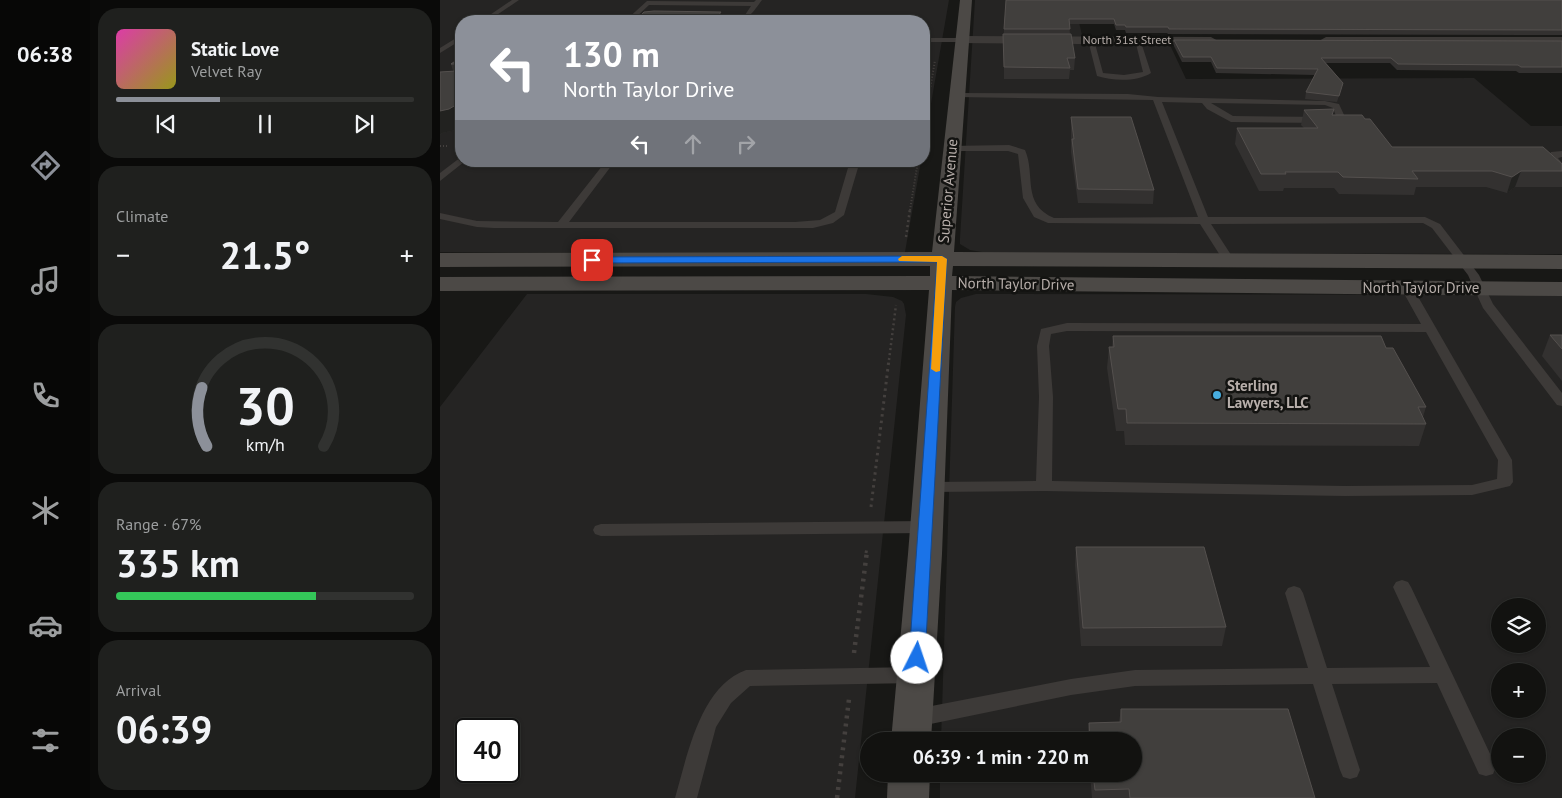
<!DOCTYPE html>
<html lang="en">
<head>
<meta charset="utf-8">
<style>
	:root { --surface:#121210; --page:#1f201e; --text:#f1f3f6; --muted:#9c9e9f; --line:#313230; --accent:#8c9099 }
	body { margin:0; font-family:"PT Sans",sans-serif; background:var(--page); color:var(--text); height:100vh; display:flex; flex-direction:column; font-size:19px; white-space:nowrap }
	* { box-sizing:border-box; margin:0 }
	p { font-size:16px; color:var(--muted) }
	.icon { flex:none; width:28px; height:28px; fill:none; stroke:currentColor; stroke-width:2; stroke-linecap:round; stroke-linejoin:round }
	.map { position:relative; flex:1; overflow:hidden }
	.side { display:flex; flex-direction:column; gap:8px; padding:8px; background:#0a0a09; width:350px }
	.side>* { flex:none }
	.banner { position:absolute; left:15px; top:15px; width:475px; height:152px; border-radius:20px; box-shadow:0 1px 4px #0004,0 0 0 1px var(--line); background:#8c9099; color:#fff; overflow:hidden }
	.controls { position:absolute; left:1051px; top:598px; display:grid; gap:10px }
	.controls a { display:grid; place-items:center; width:55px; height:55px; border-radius:50%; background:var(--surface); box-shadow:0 1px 4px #0004,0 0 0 1px var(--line); font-size:25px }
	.speed { position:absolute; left:15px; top:718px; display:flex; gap:10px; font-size:25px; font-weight:700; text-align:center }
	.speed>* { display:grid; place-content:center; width:65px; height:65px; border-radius:50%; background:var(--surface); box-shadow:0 1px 4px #0004,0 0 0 1px var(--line); line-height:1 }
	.speed .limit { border:2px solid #111; border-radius:8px; background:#fff; color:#111 }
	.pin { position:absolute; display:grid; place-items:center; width:42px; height:42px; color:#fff; margin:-21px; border-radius:10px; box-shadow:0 2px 8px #0006 }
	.me { position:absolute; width:55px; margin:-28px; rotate:4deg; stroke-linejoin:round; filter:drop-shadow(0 0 4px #0008) }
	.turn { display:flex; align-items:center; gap:18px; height:105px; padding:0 25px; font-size:22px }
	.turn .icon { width:65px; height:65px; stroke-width:2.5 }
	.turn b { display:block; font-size:35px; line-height:42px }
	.lanes { display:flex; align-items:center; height:48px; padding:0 25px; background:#0003; justify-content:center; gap:25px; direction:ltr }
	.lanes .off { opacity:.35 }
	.big { font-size:38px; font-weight:700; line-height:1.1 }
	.side .widget { flex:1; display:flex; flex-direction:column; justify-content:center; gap:8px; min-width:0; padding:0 18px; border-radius:20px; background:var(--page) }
	.side .dial { align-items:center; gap:0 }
	.dial svg { height:130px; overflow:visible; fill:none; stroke:var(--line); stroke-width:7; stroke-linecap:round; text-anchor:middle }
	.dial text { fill:var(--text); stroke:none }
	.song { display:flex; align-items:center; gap:15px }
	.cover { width:60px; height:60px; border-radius:8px; background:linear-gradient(135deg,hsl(320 70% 55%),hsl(60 70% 35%)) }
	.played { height:5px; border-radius:2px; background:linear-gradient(90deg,var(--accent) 35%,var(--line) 35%) }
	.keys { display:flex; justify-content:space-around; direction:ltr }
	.heat { display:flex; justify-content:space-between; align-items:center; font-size:28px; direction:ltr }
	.charge { height:8px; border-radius:4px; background:linear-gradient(90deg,#34c759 67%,var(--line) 0) }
	.trip { position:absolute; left:420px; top:732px; width:282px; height:50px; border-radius:25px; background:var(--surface); box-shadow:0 1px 4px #0004,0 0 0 1px var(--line); font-weight:700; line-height:50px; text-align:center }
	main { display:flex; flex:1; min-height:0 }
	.menu { display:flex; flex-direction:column; width:90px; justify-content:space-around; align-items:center; background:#070706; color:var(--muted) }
	.menu .icon { width:35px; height:35px }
	.menu .on { color:var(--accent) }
	.menu b { font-size:22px; color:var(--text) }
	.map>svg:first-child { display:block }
	.built { fill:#252423; fill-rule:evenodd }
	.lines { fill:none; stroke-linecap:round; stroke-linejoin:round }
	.path-far3 { stroke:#44403e; stroke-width:2; stroke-dasharray:1 2; stroke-linecap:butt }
	.path-far2 { stroke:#44403e; stroke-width:2.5; stroke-dasharray:2 3; stroke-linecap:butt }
	.path-far1 { stroke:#44403e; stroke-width:3; stroke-dasharray:2.5 4; stroke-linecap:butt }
	.path { stroke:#44403e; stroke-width:4.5; stroke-dasharray:3 5; stroke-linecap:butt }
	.lane { fill:#3d3a38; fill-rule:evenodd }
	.street { fill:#3d3a38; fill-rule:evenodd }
	.secondary { fill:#4c4946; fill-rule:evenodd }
	.wall { fill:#333130 }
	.shaded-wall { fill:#222220 }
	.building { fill:#413f3d; stroke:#54504e }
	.route { fill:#1a73e8; stroke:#114b97 }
	.slow { fill:#f59e0b }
	.poi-dot { fill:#48addf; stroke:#131311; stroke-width:2 }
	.labels { text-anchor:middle; stroke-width:5; stroke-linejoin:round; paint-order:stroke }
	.far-street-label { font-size:12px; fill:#b7aeaa; stroke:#131311 }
	.street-label { font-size:15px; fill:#b7aeaa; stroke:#131311 }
	.poi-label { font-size:15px; font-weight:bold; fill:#b7aeaa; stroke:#131311; text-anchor:start }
</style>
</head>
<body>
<main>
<nav class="menu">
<b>06:38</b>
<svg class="icon on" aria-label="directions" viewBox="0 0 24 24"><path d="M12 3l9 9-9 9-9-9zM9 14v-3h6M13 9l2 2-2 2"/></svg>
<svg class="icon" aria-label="music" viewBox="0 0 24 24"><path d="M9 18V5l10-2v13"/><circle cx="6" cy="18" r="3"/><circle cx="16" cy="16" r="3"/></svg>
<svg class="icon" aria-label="phone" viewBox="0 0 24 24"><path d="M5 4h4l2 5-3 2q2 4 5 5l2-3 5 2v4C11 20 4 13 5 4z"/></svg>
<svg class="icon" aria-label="climate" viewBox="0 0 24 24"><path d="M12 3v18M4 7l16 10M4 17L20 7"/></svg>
<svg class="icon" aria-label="car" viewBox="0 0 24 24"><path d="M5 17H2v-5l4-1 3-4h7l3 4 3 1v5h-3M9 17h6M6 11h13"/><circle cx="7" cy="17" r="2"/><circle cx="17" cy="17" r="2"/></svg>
<svg class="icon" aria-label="filters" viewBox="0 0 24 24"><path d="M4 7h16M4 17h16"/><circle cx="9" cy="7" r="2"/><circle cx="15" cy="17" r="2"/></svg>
</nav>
<section class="side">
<div class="widget">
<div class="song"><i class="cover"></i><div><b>Static Love</b><p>Velvet Ray</p></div></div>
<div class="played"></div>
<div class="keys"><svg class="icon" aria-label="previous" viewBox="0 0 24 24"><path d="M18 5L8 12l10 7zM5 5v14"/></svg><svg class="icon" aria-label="pause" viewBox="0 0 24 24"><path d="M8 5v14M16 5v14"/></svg><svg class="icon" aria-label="next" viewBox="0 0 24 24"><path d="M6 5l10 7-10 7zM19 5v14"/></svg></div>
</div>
<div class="widget"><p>Climate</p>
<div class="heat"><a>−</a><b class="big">21.5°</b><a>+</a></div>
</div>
<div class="widget dial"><svg viewBox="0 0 100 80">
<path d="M14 69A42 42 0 1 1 86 69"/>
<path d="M14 69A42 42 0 0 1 11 33" stroke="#8c9099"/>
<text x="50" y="56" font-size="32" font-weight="700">30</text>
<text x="50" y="72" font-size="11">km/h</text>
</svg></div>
<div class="widget"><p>Range · 67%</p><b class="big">335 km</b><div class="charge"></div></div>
<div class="widget"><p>Arrival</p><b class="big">06:39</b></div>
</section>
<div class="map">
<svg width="1122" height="798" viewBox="0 0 1122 798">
	<rect width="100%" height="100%" fill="#181816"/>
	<g class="built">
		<polygon points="0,0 509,0 484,144 484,21 21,21 21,161 481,161 465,252 0,252"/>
		<polygon points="535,0 634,0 644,44 730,45 746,79 1034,78 1091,126 1122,126 1122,254 548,253 530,250 520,244 520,238"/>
		<path d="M87,294H426L453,297L462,301L464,304L466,315L415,798H0V407ZM26,729H69V771H26Z"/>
		<path d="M536,294L1122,295V798H500V774H694V741H501L515,307L516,302L521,298ZM1060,606H1098V644H1060ZM1060,671H1098V709H1060ZM1060,736H1098V774H1060Z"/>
	</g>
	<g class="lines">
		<g class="path-far3">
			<polyline points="341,21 363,20 372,16 414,21"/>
			<polyline points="484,125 495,60"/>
			<polyline points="0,146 8,146"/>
			<polyline points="470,210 478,161"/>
		</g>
		<g class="path-far2">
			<polyline points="466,237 470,209"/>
			<polyline points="449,360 456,305"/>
		</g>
		<g class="path-far1">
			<polyline points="431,507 449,359"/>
			<polyline points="426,553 427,548"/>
		</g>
		<g class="path">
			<polyline points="414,653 427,551"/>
			<polyline points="397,798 409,699"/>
		</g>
		<g class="lane">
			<polygon points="72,0 79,0 48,21 41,21"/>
			<path d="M316,0H322C313,12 308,22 292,21L305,15L311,6L209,5L192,21H185L207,1L314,2Z"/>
			<polygon points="21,35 21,40 0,53 0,48"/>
			<polygon points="484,38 522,38 525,40 522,42 484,42"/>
			<path d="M651,38L654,40L663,73L684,75L703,72L695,40L700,39L711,73C697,82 673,81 657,76L648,40Z"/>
			<path d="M514,93L688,94L718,97L885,101L899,104L905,117L888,123L791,122L767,109L762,103L722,102L768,217H985L1000,224L1039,275L1053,304L1122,393V406L1117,405L1043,308L1028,275L992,228L983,223L771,224L795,261L789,264L785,263L760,224L608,223L594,217L583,198L578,154L568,151H512L507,148L509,146L569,145L585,150C596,175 581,204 614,218L758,217L713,100L517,97H514ZM771,103L885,105L893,108L896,116L888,117L793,116Z"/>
			<polygon points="1122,151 1122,157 1118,158 1122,163 1122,172 1119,171 1108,158 1111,152"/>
			<polygon points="21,157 21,161 24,162 0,181 0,173"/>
			<polygon points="166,161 175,161 129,222 355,222 380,220 395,212 410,161 420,161 404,215 393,223 373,228 54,228 37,227 0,219 0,213 37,221 118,222"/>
			<path d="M967,285L973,288L1072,460L1073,482L1070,486L1032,495L905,496L604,491L489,492L484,491L481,487L484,483L489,482L596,481L599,397L597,346L601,329L627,323L981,324L961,288ZM627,331L986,332L1058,460L1057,479L1032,485L905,486L612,481L613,397L609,346L611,334Z"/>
			<polygon points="487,521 493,523 495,527 493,531 487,533 161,536 155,534 153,530 155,526 161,524"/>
			<polygon points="962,580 968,582 971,587 1053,760 1056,767 1053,774 1046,776 1039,774 997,683 892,684 920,770 917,777 910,779 903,777 900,770 873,684 695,686 631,695 476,727 469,724 466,718 469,712 476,709 631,679 695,670 868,668 845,593 848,588 854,586 860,588 863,593 887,668 990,667 953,587 956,582"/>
			<path d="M475,667L482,669L484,675L482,681L475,683L310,686L291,703L276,727L257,798H235C247,757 260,686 306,670Z"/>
		</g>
		<g class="street">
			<polygon points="522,36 771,37 778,41 771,45 517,43 515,40"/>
			<polygon points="886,37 1122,37 1122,45 881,44 879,41"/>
		</g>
		<g class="secondary">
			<polygon points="520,0 532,0 514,252 1122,255 1122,269 513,266 512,276 1122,282 1122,296 512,290 502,554 491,741 451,741 468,554 489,290 0,291 0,277 490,276 490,266 0,267 0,253 492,252"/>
			<polygon points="448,774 490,774 489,798 447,798"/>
		</g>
	</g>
	<g class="wall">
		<polygon points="566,0 1122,0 1122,35 728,34 727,33 686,33 685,30 676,30 674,24 629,24 630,34 635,58 634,70 630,70 629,79 564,79 564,29"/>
		<polygon points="734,40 1122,41 1122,73 1079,73 1076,71 957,70 950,63 886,63 903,83 897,102 865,99 866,92 875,75 776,73 771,62 742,62 734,46"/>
		<polygon points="21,57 21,127 16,130 2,133 0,135 0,72 13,71 11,64"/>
		<polygon points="864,110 892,115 925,119 952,147 1122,164 1122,187 1075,187 1067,193 1046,187 976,187 974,195 899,194 894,188 844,188 843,191 819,191 795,144 797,128 864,128 861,125"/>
		<polygon points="631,117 714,190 713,204 638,203 631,152"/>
		<polygon points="1110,335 1122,335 1122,381 1102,356"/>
		<polygon points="673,336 946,348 986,407 983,417 986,424 979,446 685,445 684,431 676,431 667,368 669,347 672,347"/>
		<polygon points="636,547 786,627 782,646 641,646 635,565"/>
		<polygon points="681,709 875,798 652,798 650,774 694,774 694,741 647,741 649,723 679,722"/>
	</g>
	<g class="shaded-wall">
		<polygon points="281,12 283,21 276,19"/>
		<polygon points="21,102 21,127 16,130 2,133 0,135 0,111"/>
		<polygon points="1081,171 1075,187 1067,193 1072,177"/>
	</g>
	<g class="building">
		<polygon points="566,0 1122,0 1122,30 729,29 728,27 686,27 685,25 676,25 674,19 629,19 630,29 564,29"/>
		<polygon points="214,11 281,12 276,19 296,19 295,21 195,21 204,12"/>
		<polygon points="563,34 631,34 635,58 627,58 630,68 564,67"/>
		<polygon points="734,40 1122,41 1122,67 1081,67 1078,65 958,64 951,58 881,58 903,83 899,96 866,92 878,69 777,68 771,57 743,57"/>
		<polygon points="21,57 21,102 9,109 0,111 0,72 16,71 16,64 11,64"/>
		<polygon points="894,109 892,115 922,115 925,119 930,119 952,147 1103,147 1122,164 1122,171 1081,171 1072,177 1052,171 972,171 978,179 903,177 898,172 845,172 846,174 821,174 797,128 878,128 864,110"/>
		<polygon points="631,117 691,117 714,190 638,189 632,139 634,139"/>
		<polygon points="1110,335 1122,335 1122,349"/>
		<polygon points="673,336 941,336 946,348 953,348 986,407 978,407 986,424 687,423 686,409 678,409 669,347 674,347"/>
		<polygon points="636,547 764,547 786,627 643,628"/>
		<polygon points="681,709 848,709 875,798 690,798 689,789 655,790 653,774 694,774 694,741 650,741 649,723 681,722"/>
	</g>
	<polygon class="route" points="502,256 507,259 485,658 483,662 477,664 472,662 469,658 497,262 152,263 147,260 152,257"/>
	<polygon class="slow" points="462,256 502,256 507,259 500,371 496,372 491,369 497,262 459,261 458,259"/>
	<circle class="poi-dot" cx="777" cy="395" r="5"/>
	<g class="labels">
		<g class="far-street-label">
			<text x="687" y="44">North 31st Street</text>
		</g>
		<g class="street-label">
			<text transform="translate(508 191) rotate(-85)" y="5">Superior Avenue</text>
			<text transform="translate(576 284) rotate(1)" y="5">North Taylor Drive</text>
			<text x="981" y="293">North Taylor Drive</text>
		</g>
		<g class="poi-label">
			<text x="787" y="391">Sterling<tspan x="787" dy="17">Lawyers, LLC</tspan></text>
		</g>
	</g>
</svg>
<div class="controls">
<a><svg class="icon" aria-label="layers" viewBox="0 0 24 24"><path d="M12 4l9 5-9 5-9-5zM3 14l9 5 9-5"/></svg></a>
<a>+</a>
<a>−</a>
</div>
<div class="speed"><div class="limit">40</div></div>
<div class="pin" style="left:152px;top:260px;background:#d93025"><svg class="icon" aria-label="arrive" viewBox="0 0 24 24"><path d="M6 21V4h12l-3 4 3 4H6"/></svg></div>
<svg class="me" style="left:477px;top:658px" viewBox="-20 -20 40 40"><circle r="19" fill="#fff"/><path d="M0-13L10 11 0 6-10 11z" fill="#1a73e8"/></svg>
<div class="trip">06:39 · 1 min · 220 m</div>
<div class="banner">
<div class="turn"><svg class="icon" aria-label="left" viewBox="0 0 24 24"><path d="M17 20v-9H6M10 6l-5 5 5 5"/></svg><div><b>130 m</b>North Taylor Drive</div></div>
<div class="lanes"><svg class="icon" aria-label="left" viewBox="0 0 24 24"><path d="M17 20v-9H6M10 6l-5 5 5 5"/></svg><svg class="icon off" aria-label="ahead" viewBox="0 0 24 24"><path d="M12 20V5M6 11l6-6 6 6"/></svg><svg class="icon off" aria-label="right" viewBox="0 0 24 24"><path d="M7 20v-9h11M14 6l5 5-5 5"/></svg></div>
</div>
</div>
</main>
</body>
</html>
